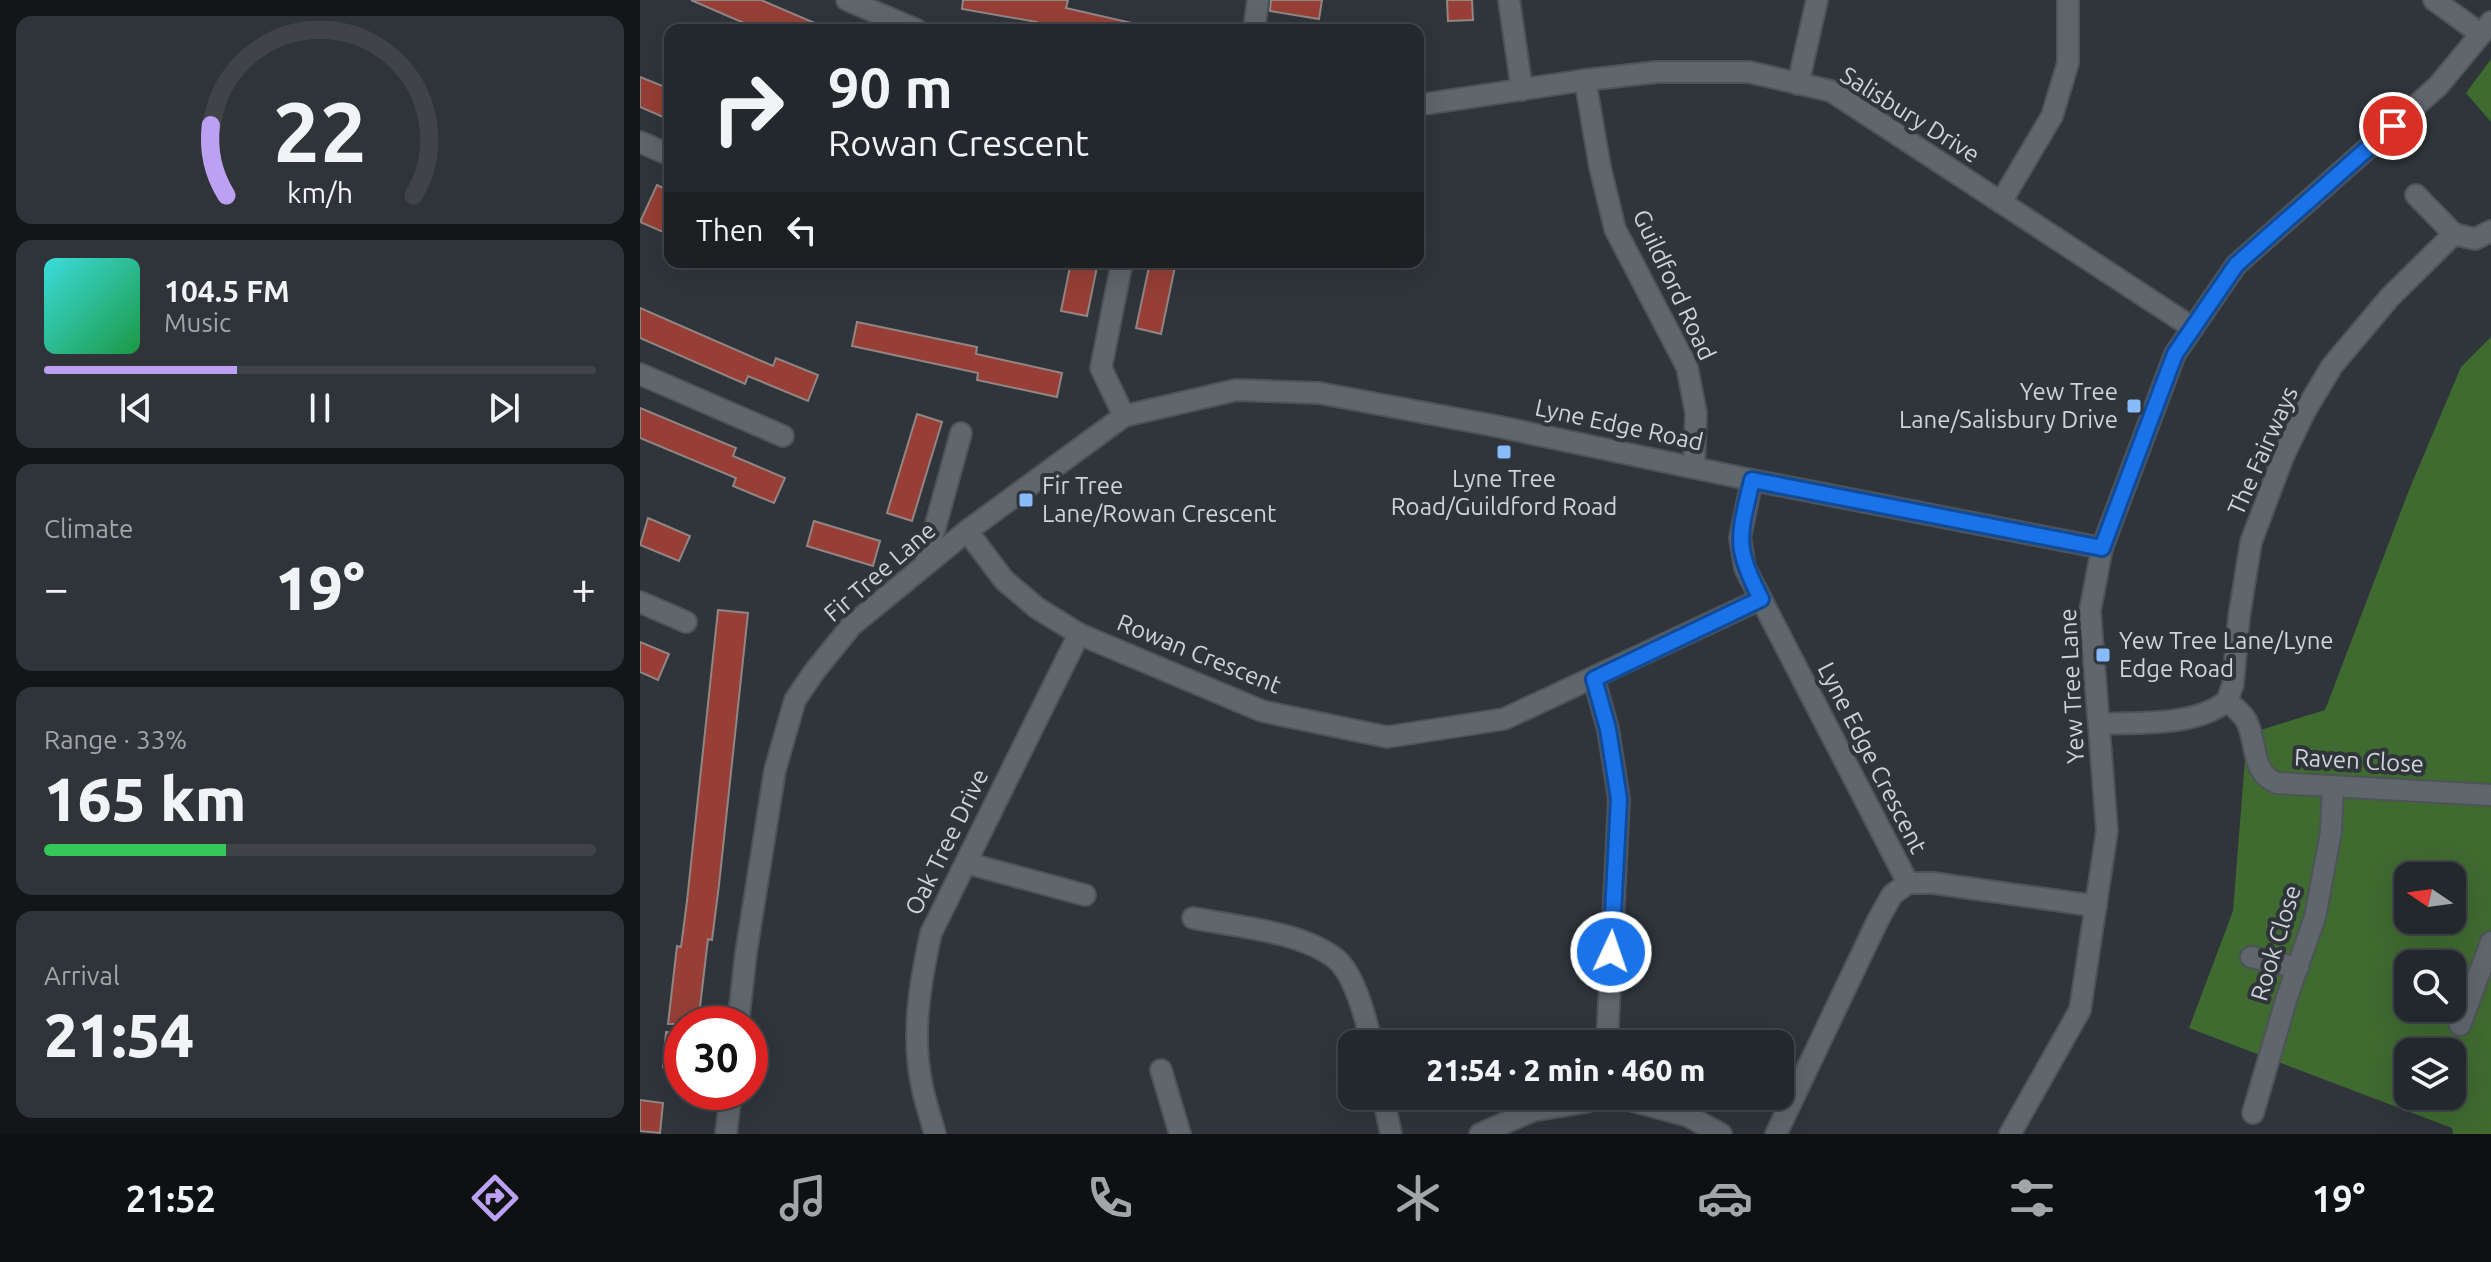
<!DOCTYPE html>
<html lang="en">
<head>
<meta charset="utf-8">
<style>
	:root { --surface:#23282c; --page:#2f3438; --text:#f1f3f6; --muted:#a3a6a9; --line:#404448; --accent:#bca0f2 }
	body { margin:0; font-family:Ubuntu,sans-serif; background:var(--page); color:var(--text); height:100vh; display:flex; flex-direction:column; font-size:30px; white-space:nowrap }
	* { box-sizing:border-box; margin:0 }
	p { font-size:26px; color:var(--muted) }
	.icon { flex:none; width:44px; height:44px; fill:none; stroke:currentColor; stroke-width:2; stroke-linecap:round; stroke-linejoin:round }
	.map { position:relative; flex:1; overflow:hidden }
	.side { display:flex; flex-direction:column; gap:16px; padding:16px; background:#131618; width:640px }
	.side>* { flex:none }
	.banner { position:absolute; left:24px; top:24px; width:760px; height:244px; border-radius:16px; box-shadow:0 8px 32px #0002,0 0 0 2px var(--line); background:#23282c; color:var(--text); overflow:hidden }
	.needle { width:52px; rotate:283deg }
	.controls { position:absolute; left:1754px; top:862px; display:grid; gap:16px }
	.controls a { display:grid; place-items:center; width:72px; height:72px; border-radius:16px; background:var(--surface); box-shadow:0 8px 32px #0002,0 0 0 2px var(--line); font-size:40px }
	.speed { position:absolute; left:24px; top:1006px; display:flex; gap:16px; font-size:40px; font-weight:700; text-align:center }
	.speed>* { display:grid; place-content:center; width:104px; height:104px; border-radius:50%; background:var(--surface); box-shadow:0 8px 32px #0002,0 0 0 2px var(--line); line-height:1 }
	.speed .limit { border:12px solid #d22; background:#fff; color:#111 }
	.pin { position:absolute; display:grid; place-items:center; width:68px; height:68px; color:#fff; margin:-34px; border:4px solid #fff; border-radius:50%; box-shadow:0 2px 8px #0007 }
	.me { position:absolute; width:88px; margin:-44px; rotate:3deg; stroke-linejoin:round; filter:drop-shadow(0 0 6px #0008) }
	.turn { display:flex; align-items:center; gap:28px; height:168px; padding:0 32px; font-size:36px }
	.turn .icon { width:104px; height:104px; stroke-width:2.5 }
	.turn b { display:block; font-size:56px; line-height:68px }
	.then { display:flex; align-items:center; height:76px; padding:0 32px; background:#0003; gap:16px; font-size:30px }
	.big { font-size:60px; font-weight:800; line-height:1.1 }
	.side .tile { flex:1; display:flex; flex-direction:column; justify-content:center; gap:12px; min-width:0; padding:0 28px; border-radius:16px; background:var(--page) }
	.side .dial { align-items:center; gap:0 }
	.dial svg { height:208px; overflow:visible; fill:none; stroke:var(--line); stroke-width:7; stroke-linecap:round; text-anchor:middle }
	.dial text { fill:var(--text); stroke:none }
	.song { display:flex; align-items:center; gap:24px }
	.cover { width:96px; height:96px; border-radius:12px; background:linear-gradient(135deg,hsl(180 70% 55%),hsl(140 70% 35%)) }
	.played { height:8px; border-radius:4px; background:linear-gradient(90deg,var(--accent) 35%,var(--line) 35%) }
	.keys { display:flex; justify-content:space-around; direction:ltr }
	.heat { display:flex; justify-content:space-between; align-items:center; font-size:44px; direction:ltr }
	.charge { height:12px; border-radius:6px; background:linear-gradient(90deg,#34c759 33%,var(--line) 0) }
	.trip { position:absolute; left:698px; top:1030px; width:456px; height:80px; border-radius:16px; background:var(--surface); box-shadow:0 8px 32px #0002,0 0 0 2px var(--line); font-weight:800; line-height:80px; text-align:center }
	.dock { display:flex; height:128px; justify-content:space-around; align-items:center; background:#0e1012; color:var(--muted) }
	.dock .icon { width:56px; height:56px }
	.dock .on { color:var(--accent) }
	.dock b { font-size:36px; color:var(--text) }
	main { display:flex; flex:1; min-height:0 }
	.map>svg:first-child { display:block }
	.green { fill:#3f6a30; fill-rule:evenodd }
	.building { fill:#973f36; stroke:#918684; stroke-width:2 }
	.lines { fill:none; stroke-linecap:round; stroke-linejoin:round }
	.minor-casing { stroke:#4e5358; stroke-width:24 }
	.minor { stroke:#5f666c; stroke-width:20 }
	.route-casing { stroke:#114b97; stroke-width:20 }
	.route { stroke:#1a73e8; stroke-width:14 }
	.poi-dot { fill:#87bbfb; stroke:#2f353b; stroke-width:3 }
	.labels { text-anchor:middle; stroke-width:8; stroke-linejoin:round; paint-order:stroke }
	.street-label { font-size:24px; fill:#cfd3d6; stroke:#2f353b }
	.poi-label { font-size:24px; fill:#cfd3d6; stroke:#2f353b; text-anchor:start }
</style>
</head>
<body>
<main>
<section class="side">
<div class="tile dial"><svg viewBox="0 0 100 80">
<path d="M14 69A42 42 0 1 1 86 69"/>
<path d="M14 69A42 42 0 0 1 8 42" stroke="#bca0f2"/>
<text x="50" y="56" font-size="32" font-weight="700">22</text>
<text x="50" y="72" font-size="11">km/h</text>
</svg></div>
<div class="tile">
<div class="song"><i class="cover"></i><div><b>104.5 FM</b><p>Music</p></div></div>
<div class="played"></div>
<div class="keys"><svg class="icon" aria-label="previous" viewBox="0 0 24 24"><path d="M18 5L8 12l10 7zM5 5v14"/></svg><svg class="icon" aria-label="pause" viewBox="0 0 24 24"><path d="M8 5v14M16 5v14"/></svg><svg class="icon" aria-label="next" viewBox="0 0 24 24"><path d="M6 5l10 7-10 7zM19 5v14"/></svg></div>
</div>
<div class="tile"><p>Climate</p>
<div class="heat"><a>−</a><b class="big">19°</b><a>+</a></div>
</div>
<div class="tile"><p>Range · 33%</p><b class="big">165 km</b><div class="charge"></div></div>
<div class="tile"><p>Arrival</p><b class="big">21:54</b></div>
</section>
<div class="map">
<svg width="1851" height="1134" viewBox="0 0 1851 1134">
	<rect width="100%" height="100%" fill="#2f353b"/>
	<g class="green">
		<polygon points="1851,59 1851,122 1826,93"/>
		<path d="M1851,337V1134H1813L1812,1128L1549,1028L1593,911L1607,734L1685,710L1769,490L1821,367ZM1768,876H1812V920H1768ZM1768,964H1812V1008H1768ZM1768,1052H1812V1096H1768Z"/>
	</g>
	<g class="building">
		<polygon points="51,0 121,0 191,30 120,30"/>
		<polygon points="323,0 428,0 426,8 492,23 491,30 422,30 396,25 397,22 322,9"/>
		<polygon points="631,0 682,0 679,19 630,11"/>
		<polygon points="807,0 832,0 833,20 808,21"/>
		<polygon points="0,77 30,89 30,120 0,107"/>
		<polygon points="17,185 30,191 30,235 0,222"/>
		<polygon points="431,262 458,262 447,316 421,311"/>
		<polygon points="510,262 536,262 521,334 496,328"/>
		<polygon points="0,308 133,366 136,358 178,375 168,401 108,376 105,384 0,338"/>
		<polygon points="217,322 337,347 336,354 422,373 417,397 337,380 338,373 212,346"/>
		<polygon points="0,408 96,448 93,456 145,478 134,503 93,486 96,478 0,438"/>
		<polygon points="277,414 302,422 272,521 247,513"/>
		<polygon points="8,518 50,536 39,561 0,545"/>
		<polygon points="174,521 240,541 233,566 167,546"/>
		<polygon points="78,610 108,613 79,885 72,940 68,939 58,1024 28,1024 37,946 41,947 47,901"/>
		<polygon points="0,642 29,654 18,680 0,672"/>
		<polygon points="26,1032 42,1033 42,1069 23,1067"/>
		<polygon points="0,1100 23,1103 20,1133 0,1131"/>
	</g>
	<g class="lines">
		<defs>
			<g id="minor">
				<polyline points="207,0 277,30"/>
				<polyline points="869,0 882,90"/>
				<polyline points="1794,0 1841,34"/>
				<polyline points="614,30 618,0"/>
				<polyline points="945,80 960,167 975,229 1047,367 1056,413 1054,466"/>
				<polyline points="1158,84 1177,0"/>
				<polyline points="778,105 945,80 1017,72 1109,72 1191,91 1553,328"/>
				<polyline points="0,142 30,155"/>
				<polyline points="1361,202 1412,116 1428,63 1428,0"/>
				<polyline points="1814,234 1835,239 1851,231"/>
				<polyline points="482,262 461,368 484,416"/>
				<polyline points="0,374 143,436"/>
				<polyline points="1112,480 1100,538 1105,568 1268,883 1293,883 1456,906"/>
				<polyline points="327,531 364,580 397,608 439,634 622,711 747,737 864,719 1121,599"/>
				<polyline points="285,564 321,433"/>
				<polyline points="0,602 46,622"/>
				<polyline points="954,679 968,729 979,799 967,1044"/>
				<path d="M1587,701C1594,707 1601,712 1606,720C1618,742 1610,773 1637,783L1851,795"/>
				<path d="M1459,724C1499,722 1554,727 1587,701L1593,684L1599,617L1611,542L1643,457L1665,411L1692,366L1750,297L1814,234L1776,195"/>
				<polyline points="326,863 445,895"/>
				<path d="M553,918C597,927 661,931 696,959C715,975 726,1020 732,1044"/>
				<polyline points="1611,957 1658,968"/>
				<polyline points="98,1024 106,953 135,770 155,700 174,672 212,625 327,531 484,416 596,390 679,393 856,426 1112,480 1462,548"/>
				<polyline points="1820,1025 1851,942"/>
				<polyline points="521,1070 540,1134"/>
				<polyline points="743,1096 751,1134"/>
				<polyline points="974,1096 1048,1116 1081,1134"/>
				<polyline points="1613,1113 1647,997 1675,917 1691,832 1693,786"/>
				<polyline points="86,1134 91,1092"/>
				<path d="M295,1134C291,1118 285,1102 282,1086C271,1035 280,983 291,933L439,634"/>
				<polyline points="840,1134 892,1111 946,1102 959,1096"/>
				<polyline points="1136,1134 1238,920 1252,895 1268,883"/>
				<polyline points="1370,1134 1440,1010 1467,831 1450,611 1462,548 1535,354 1596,265 1798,86 1851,22"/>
			</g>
		</defs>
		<use href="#minor" class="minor-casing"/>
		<use href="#minor" class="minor"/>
	</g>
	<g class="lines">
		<defs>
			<path id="route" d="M971,952L979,799L968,729L954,679L1121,599C1093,545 1099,537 1112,480L1462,548L1535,354L1596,265L1753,126"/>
		</defs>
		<use href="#route" class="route-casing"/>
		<use href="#route" class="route"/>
	</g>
	<g class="poi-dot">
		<rect x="1486" y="398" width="16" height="16" rx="4"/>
		<rect x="856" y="444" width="16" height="16" rx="4"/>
		<rect x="378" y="492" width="16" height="16" rx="4"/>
		<rect x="1455" y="647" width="16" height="16" rx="4"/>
	</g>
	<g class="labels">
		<g class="street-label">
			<text transform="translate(1270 115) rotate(32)" y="8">Salisbury Drive</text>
			<text transform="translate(1034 285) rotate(65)" y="8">Guildford Road</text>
			<text transform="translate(979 425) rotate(12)" y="8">Lyne Edge Road</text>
			<text transform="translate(1623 451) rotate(-66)" y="8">The Fairways</text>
			<text transform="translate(240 572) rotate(-41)" y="8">Fir Tree Lane</text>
			<text transform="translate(559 654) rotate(22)" y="8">Rowan Crescent</text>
			<text transform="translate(1432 686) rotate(-93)" y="8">Yew Tree Lane</text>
			<text transform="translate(1232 758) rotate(63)" y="8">Lyne Edge Crescent</text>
			<text transform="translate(1719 761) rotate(3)" y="8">Raven Close</text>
			<text transform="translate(307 842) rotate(-64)" y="8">Oak Tree Drive</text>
			<text transform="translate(1636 943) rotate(-73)" y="8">Rook Close</text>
		</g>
		<g class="poi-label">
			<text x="1478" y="400" text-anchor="end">Yew Tree<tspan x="1478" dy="28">Lane/Salisbury Drive</tspan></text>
			<text x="864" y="487" text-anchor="middle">Lyne Tree<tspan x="864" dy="28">Road/Guildford Road</tspan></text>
			<text x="402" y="494">Fir Tree<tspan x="402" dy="28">Lane/Rowan Crescent</tspan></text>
			<text x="1479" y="649">Yew Tree Lane/Lyne<tspan x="1479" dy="28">Edge Road</tspan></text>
		</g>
	</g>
</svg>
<div class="controls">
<a><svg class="needle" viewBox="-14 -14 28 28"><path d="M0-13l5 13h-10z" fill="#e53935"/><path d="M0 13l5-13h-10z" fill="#a3a6a9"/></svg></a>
<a><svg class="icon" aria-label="search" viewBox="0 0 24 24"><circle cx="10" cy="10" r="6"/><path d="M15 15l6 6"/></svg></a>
<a><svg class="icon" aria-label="layers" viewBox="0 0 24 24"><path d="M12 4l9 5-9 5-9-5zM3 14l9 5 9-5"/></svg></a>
</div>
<div class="speed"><div class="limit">30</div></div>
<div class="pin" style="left:1753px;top:126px;background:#d93025"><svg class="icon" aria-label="arrive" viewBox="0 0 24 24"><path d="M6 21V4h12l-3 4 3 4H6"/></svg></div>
<svg class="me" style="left:971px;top:952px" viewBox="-20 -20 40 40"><circle r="17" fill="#1a73e8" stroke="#fff" stroke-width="3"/><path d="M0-11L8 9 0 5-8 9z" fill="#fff"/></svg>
<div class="trip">21:54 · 2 min · 460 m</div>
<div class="banner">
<div class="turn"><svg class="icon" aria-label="right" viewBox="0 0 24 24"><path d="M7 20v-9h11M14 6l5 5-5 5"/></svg><div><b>90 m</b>Rowan Crescent</div></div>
<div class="then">Then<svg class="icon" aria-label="left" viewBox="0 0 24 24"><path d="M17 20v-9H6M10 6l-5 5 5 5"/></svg></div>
</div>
</div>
</main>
<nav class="dock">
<b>21:52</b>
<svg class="icon on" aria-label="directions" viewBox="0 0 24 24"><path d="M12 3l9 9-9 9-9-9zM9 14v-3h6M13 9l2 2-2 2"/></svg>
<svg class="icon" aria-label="music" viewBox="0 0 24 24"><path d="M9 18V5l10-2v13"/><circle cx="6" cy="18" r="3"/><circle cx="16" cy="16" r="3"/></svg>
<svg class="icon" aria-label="phone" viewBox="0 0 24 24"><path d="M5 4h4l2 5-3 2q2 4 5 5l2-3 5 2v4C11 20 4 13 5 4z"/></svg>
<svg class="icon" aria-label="climate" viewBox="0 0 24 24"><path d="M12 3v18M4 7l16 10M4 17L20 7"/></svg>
<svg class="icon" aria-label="car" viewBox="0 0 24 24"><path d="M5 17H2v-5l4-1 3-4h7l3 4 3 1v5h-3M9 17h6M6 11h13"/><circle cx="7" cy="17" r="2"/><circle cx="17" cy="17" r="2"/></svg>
<svg class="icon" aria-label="filters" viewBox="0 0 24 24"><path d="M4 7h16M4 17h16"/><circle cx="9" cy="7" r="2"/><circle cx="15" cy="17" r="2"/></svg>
<b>19°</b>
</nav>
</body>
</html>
